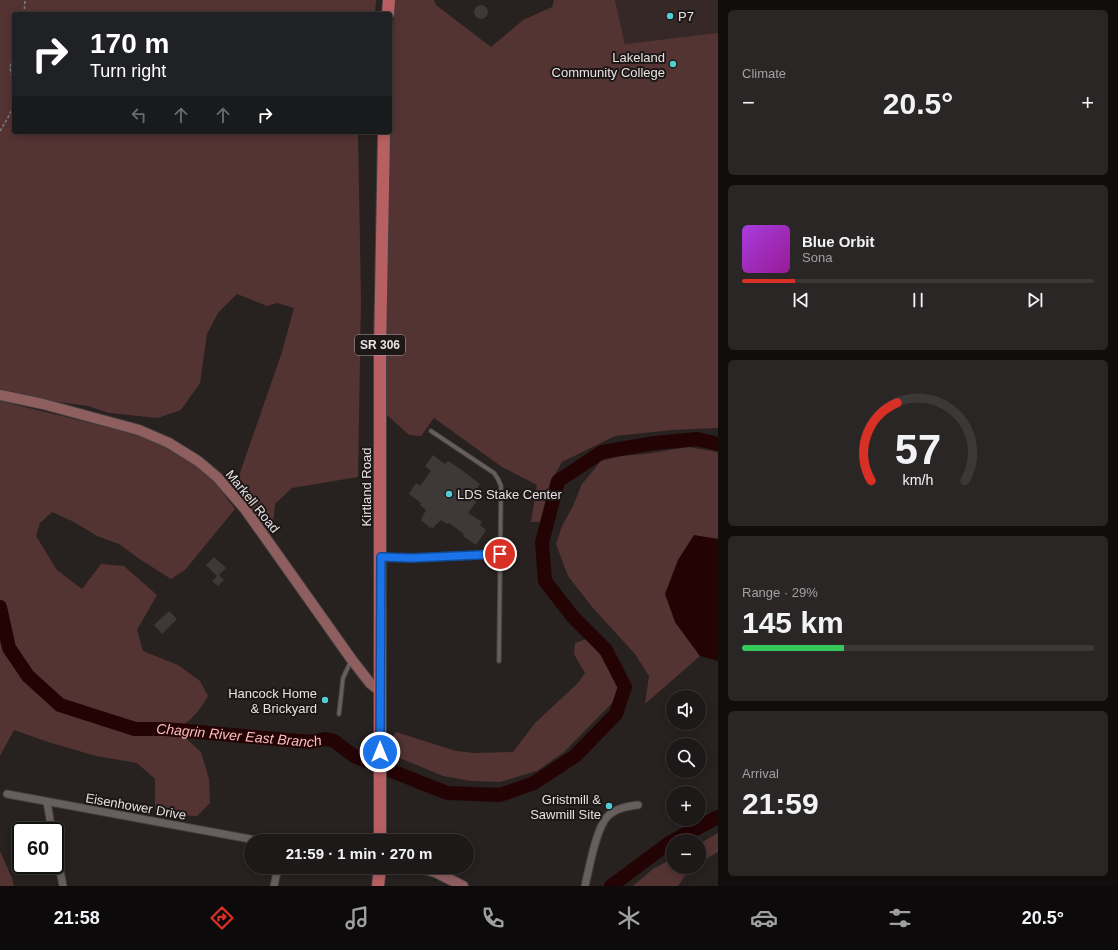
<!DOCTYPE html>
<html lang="en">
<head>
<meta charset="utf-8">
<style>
	:root { --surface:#1d1918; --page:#2a2625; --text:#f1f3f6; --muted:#a0a0a2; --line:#3b3837; --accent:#d93025 }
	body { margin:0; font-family:Helvetica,sans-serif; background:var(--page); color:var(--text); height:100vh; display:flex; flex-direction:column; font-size:15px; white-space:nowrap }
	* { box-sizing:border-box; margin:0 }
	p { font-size:13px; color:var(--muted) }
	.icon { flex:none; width:22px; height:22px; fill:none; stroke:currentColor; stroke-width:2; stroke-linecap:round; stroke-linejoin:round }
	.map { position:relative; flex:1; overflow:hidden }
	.details { display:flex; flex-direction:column; gap:10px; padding:10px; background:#100e0d; width:400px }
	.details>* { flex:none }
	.hud { position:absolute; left:12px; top:12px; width:380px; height:122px; border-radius:4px; box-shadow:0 2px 10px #0003,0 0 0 1px var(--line); background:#202124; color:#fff; overflow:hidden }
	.tools { position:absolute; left:666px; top:690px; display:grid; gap:8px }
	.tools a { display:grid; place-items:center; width:40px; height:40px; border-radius:50%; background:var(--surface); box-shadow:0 2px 10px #0003,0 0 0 1px var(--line); font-size:20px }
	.speed { position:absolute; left:12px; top:822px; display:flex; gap:8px; font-size:20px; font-weight:700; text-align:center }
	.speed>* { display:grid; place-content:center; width:52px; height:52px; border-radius:50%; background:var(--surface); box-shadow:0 2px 10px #0003,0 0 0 1px var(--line); line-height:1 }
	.speed .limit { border:2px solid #111; border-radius:6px; background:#fff; color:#111 }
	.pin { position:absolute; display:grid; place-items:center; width:34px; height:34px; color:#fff; margin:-17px; border:2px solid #fff; border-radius:50%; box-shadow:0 1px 4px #0007 }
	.me { position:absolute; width:44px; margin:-22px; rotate:0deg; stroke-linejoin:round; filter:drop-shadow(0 0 3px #0008) }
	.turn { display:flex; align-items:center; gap:14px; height:84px; padding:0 12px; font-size:18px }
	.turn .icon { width:52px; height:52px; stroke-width:2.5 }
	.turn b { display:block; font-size:28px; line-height:34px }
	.lanes { display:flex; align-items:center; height:38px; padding:0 12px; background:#0003; justify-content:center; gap:20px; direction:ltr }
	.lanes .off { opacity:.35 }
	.big { font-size:30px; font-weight:800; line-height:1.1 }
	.details .tile { flex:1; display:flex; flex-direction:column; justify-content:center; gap:6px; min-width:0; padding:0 14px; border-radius:6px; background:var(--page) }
	.details .dial { align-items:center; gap:0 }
	.dial svg { height:104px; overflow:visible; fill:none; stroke:var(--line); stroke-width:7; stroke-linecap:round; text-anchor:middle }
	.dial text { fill:var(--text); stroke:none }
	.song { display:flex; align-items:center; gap:12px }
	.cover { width:48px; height:48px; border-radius:6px; background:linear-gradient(135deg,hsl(280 70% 55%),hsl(300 70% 35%)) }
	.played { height:4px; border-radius:2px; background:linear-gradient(90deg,var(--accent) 15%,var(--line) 15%) }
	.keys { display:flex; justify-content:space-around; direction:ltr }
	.heat { display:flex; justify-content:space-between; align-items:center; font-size:22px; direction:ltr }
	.charge { height:6px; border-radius:3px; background:linear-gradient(90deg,#34c759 29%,var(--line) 0) }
	.trip { position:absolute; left:244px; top:834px; width:230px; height:40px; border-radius:20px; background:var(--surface); box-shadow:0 2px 10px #0003,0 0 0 1px var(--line); font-weight:800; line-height:40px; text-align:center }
	.tabs { display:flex; height:64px; justify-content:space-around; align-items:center; background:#0c0a0a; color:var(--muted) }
	.tabs .icon { width:28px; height:28px }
	.tabs .on { color:var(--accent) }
	.tabs b { font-size:18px; color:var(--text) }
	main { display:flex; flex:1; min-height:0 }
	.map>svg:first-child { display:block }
	.built { fill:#352827 }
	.green { fill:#543333 }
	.water { fill:#240305 }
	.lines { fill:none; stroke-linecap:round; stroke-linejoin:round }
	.river { stroke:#240305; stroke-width:14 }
	.building { fill:#3f3838 }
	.lane-casing { stroke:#443e3e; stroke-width:5.5 }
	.street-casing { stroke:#443e3e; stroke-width:9 }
	.secondary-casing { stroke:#443e3e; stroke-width:12 }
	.primary-casing { stroke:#443e3e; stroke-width:14 }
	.path { stroke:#837e7d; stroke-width:1.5; stroke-dasharray:3 2; stroke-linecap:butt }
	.lane { stroke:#675f5e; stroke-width:3.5 }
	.street { stroke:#675f5e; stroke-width:7 }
	.secondary { stroke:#8f5f60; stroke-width:10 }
	.primary { stroke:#b76063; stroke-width:12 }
	.route-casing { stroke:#114b97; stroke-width:10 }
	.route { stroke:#1a73e8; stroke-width:7 }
	.poi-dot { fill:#51ccd3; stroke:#1e1717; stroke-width:1.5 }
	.labels { text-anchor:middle; stroke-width:4; stroke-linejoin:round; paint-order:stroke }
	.shield { fill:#1e1717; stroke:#aba5a5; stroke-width:1 }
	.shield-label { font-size:12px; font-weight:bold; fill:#e7e2e2 }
	.poi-label { font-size:13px; fill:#e7e2e2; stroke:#1e1717; text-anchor:end }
	.street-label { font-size:13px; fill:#e7e2e2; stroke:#1e1717 }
	.water-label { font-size:14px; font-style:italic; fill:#fcbfbd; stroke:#1e1717 }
</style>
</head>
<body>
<main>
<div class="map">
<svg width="718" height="886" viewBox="0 0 718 886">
	<rect width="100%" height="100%" fill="#272120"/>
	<polygon class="built" points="615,0 718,0 718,129 632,82"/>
	<g class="green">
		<polygon points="0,0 376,0 375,14 14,14 14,132 358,132 361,300 358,477 292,488 275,504 272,535 235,487 282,352 294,308 277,303 267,306 237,294 218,313 207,334 200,383 181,410 158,418 109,413 88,406 51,401 0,389"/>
		<polygon points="396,0 434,0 436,5 491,47 523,20 552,7 554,0 615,0 625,45 626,44 718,33 718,428 672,430 615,436 562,462 551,481 540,522 531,522 537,485 502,467 434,418 421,436 409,435 386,414 390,55"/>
		<path d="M0,401L140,435L189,460L212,479L235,509L185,570L171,579L138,558L119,544L97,536L74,522L52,512L40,523L36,536L57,570L82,589L101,564L124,566L157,595L137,630L143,651L178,665L200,681L208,696C200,711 191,720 177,730L201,752L209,779L210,803L197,816L155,814V779L137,763L96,756L48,742L14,730L0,756Z"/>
		<polygon points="689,447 718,452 718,538 717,539 694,536 675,622 700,656 645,704 649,676 635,654 593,608 568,576 556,544 562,526 573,506 582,484 601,461 621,456 645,454"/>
		<polygon points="586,639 609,664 619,683 617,698 564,752 537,771 500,782 471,781 443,776 390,754 389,743 396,732 456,751 475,753 513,752 535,723 578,683 585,673 574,654 575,643"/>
		<polygon points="718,833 718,852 699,863 699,844"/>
		<polygon points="0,851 12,878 14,886 0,886"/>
		<polygon points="673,858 673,867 691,867 678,886 633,886 653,869"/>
	</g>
	<polygon class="water" points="694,535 718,539 718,661 700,656 675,622 665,594 678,560"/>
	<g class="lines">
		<g class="river">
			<path id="s1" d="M0,607L9,648L28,676L60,705L135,729H165L311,742L325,739L334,741L354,756L447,793L500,795L534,783L575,756L616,714L625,687L606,650L573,617L545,581L542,543L558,481L602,452L655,443L697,439L718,444"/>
			<polyline points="611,886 669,843 718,817"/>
		</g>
	</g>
	<g class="building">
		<circle cx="481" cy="12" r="7"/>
		<polygon points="433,455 445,464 448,461 459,468 480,484 477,487 484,491 468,513 482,522 480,525 486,530 476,545 463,536 464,534 449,523 447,524 441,520 433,528 431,527 430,528 421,520 426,510 420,505 421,503 409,494 416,483 420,486 431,471 425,466"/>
		<polygon points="214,557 226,568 219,575 224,580 218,586 212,581 217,576 206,565"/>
		<polygon points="169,611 177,619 162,634 154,625"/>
	</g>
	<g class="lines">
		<defs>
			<g id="lane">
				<polyline points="431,431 494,473 498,479 501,486 499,661"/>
				<polyline points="383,557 412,558 500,555"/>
				<polyline points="339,714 343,678 351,661"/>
			</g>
			<g id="street">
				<polyline points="7,794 261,841"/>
				<polyline points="47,802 52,831"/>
				<polyline points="55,845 63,886"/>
				<polyline points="274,886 278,867"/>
				<path d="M585,886C589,869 596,829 607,817C614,809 628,806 638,805"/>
			</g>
			<g id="secondary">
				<polyline points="0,395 43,404 139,430 169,443 198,461 217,477 245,509 352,660 370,683 380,691"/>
				<polyline points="418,867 435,872 463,886"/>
			</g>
			<g id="primary">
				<polyline points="388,14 389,0"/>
				<polyline points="380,841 380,349 384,132"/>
				<polyline points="378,886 380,867"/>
			</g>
		</defs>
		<use href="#lane" class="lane-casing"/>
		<use href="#street" class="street-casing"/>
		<use href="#secondary" class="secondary-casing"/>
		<use href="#primary" class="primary-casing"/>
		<g class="path">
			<polyline points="24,14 25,0"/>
			<polyline points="14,54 10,67 14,89"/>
			<polyline points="0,131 10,114 14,103"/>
		</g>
		<use href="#lane" class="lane"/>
		<use href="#street" class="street"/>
		<use href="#secondary" class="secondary"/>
		<use href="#primary" class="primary"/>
	</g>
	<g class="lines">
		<defs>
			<polyline id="route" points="380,752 381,557 412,558 500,554"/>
		</defs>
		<use href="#route" class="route-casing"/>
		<use href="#route" class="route"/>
	</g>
	<g class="poi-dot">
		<circle cx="670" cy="16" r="4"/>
		<circle cx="673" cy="64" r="4"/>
		<circle cx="449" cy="494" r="4"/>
		<circle cx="325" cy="700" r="4"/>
		<circle cx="609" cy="806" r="4"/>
	</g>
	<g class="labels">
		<rect class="shield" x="355" y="335" width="50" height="20" rx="3"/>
		<g class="shield-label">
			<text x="380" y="349">SR 306</text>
		</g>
		<g class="poi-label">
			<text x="678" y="21" text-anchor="start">P7</text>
			<text x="665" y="62">Lakeland<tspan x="665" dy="15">Community College</tspan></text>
			<text x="457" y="499" text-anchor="start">LDS Stake Center</text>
			<text x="317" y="698">Hancock Home<tspan x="317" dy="15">&amp; Brickyard</tspan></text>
			<text x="601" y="804">Gristmill &amp;<tspan x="601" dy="15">Sawmill Site</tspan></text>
		</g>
		<g class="street-label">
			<text transform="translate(366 487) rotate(-90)" y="5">Kirtland Road</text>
			<text transform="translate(253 501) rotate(51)" y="5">Markell Road</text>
			<text transform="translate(136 806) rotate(10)" y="5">Eisenhower Drive</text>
		</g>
		<g class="water-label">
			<text dy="5" stroke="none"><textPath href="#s1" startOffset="302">Chagrin River East Branch</textPath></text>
		</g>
	</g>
</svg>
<div class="tools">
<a><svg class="icon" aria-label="sound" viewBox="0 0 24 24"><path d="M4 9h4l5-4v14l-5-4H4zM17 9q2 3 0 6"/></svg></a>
<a><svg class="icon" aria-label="search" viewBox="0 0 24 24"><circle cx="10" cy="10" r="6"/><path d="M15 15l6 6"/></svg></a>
<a>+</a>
<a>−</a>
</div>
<div class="speed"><div class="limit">60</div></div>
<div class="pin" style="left:500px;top:554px;background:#d93025"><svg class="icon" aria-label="arrive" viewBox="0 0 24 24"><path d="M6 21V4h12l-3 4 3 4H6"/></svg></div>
<svg class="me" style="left:380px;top:752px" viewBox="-20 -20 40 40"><circle r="17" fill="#1a73e8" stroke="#fff" stroke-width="3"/><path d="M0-11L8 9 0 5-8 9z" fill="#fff"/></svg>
<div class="trip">21:59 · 1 min · 270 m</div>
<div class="hud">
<div class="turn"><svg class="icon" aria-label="right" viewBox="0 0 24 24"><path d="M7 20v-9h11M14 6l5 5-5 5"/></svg><div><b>170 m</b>Turn right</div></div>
<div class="lanes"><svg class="icon off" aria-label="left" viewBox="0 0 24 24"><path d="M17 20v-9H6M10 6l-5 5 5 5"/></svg><svg class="icon off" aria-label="ahead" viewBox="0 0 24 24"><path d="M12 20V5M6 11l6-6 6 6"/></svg><svg class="icon off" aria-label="ahead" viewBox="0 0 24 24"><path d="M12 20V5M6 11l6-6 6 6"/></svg><svg class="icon" aria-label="right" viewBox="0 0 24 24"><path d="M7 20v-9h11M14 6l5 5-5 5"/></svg></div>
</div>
</div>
<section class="details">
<div class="tile"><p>Climate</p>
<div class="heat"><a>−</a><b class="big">20.5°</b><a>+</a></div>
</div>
<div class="tile">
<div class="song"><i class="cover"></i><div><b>Blue Orbit</b><p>Sona</p></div></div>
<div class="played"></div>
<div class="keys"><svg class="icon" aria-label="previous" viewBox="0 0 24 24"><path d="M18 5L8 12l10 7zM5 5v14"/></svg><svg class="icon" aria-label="pause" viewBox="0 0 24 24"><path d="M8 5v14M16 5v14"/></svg><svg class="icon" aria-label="next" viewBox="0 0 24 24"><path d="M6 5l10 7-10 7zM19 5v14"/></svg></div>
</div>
<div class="tile dial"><svg viewBox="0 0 100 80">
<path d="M14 69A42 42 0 1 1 86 69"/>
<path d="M14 69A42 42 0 0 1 34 9" stroke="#d93025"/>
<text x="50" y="56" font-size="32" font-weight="700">57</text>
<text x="50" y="72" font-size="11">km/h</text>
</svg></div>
<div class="tile"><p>Range · 29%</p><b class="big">145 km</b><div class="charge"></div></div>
<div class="tile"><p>Arrival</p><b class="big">21:59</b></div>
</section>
</main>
<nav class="tabs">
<b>21:58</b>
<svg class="icon on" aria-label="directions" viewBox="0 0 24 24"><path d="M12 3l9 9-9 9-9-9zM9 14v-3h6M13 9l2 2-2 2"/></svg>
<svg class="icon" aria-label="music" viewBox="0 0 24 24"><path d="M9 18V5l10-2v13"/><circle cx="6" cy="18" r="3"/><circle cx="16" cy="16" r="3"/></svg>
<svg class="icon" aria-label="phone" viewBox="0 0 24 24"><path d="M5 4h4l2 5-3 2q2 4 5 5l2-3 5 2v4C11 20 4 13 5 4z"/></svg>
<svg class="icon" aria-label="climate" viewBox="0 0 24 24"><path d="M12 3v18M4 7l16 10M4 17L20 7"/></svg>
<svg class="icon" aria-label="car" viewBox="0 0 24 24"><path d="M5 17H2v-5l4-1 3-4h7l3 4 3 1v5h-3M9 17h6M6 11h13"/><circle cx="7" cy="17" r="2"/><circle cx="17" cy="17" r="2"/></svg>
<svg class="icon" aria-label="filters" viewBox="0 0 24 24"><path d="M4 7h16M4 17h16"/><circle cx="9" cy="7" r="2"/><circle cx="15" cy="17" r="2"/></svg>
<b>20.5°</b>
</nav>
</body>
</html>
